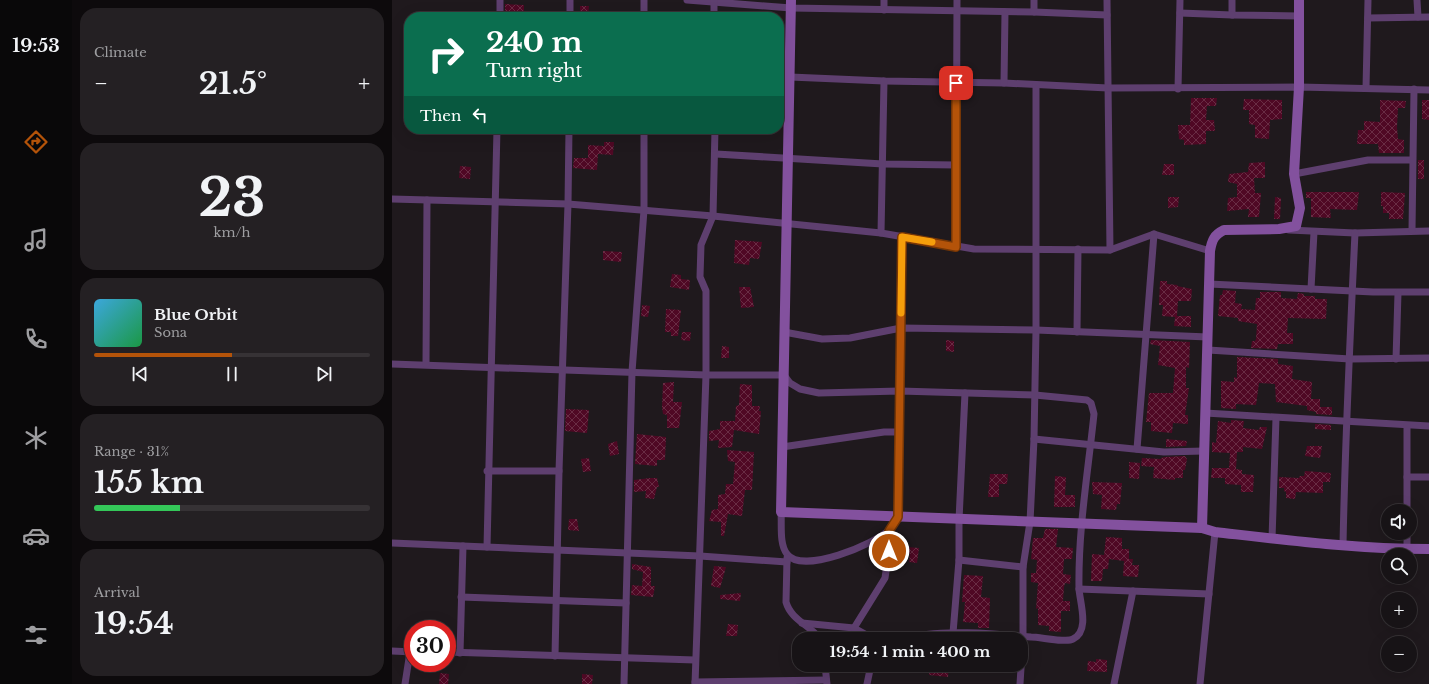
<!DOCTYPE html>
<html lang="en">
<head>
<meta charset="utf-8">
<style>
	:root { --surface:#171316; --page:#242023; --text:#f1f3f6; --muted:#9e9ea1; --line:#363235; --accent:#b45309 }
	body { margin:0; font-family:"Libre Baskerville",serif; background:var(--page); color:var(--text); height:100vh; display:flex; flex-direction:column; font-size:15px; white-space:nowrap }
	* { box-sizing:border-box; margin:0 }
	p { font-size:13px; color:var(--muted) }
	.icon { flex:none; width:22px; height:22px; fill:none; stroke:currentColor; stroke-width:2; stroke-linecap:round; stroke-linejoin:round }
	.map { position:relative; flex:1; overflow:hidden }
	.drawer { display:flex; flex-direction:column; gap:8px; padding:8px; background:#0d0a0c; width:320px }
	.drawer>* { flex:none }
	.guide { position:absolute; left:12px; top:12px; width:380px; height:122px; border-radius:16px; box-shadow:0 4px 16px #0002,0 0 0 1px var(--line); background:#0b6e4f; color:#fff; overflow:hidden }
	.fabs { position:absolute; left:989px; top:504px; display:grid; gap:8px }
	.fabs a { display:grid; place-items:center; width:36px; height:36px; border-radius:50%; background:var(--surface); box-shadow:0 4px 16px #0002,0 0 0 1px var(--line); font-size:20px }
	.speed { position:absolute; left:12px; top:620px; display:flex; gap:8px; font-size:20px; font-weight:700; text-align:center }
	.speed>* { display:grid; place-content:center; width:52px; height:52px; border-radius:50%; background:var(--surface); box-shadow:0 4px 16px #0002,0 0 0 1px var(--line); line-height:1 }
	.speed .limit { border:6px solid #d22; background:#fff; color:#111 }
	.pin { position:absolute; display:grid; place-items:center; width:34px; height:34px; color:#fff; margin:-17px; border-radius:8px; box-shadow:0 2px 6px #0006 }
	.me { position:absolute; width:44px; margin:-22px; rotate:0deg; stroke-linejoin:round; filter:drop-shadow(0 0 3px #0008) }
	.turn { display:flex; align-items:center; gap:14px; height:84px; padding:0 16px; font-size:18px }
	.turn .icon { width:52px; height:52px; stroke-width:2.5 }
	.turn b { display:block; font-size:28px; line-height:34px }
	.then { display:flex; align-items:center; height:38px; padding:0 16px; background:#0003; gap:8px; font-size:15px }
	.big { font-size:30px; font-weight:700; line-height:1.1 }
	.drawer .widget { flex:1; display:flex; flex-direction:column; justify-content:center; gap:6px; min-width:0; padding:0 14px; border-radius:16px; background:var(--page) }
	.drawer .dial { align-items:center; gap:0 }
	.dial b { font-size:52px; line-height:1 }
	.song { display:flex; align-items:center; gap:12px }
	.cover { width:48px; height:48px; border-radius:6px; background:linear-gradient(135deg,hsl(200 70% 55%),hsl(140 70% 35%)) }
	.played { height:4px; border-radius:2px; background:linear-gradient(90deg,var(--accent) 50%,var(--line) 50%) }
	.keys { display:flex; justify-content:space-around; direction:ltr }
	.heat { display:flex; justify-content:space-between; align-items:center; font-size:22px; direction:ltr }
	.charge { height:6px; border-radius:3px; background:linear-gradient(90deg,#34c759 31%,var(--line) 0) }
	.trip { position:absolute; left:400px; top:632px; width:236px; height:40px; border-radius:16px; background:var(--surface); box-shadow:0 4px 16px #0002,0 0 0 1px var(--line); font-weight:700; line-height:40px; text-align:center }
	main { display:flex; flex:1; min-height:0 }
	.menu { display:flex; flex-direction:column; width:72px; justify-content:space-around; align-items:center; background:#090809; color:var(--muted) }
	.menu .icon { width:28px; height:28px }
	.menu .on { color:var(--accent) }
	.menu b { font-size:18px; color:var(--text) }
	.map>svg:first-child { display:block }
	.building { fill:url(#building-cross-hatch) }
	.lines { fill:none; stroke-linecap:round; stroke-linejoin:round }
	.street { stroke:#5e3f6f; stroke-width:7 }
	.secondary { stroke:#83519e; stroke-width:10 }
	.route-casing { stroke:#753606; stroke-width:10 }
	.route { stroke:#b45309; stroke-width:7 }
	.slow { stroke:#f59e0b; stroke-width:7 }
</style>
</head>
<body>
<main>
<nav class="menu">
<b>19:53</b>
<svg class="icon on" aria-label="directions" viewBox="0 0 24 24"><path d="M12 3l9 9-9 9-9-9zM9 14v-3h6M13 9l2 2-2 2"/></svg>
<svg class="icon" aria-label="music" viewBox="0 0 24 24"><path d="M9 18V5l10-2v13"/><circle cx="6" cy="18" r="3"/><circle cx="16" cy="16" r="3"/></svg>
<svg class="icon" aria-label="phone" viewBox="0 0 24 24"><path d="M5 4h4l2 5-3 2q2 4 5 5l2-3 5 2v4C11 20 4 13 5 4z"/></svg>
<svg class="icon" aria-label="climate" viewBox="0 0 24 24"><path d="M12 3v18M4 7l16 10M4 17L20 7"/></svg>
<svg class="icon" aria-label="car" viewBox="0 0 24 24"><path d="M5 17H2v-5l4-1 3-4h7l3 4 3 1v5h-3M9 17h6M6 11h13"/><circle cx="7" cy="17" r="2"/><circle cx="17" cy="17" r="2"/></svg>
<svg class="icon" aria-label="filters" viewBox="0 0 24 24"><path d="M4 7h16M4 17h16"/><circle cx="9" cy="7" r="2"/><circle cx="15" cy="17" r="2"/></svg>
</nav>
<section class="drawer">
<div class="widget"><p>Climate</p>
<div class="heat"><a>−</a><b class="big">21.5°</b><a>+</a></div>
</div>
<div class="widget dial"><b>23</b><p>km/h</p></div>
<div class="widget">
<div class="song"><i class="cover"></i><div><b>Blue Orbit</b><p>Sona</p></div></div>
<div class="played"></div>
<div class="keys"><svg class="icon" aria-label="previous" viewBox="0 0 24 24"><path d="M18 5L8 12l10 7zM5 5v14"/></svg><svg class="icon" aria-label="pause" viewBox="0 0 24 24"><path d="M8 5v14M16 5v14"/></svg><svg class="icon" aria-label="next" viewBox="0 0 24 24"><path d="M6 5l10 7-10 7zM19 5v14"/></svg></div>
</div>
<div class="widget"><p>Range · 31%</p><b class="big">155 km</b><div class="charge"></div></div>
<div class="widget"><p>Arrival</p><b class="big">19:54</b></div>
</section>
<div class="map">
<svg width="1037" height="684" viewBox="0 0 1037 684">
	<defs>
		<pattern id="building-cross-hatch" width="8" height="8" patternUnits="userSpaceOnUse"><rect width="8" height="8" fill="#4f0824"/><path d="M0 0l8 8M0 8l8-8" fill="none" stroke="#692c44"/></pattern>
	</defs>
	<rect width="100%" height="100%" fill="#1f191d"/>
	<g class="building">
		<polygon points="113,4 132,5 132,17 113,17"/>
		<polygon points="188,6 197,6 196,17 188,17"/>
		<polygon points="799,98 825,98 824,106 815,106 814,120 822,120 823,131 814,131 814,144 792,145 792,140 787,139 786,125 798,125"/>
		<polygon points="852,99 890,100 890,119 878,120 877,139 863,138 863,125 857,124 857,110 851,110"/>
		<polygon points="988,100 1014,101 1013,108 1006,108 1005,127 1006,139 1012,140 1012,153 987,153 986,144 965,144 966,130 972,130 972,121 988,122"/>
		<polygon points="1030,100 1037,100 1037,120 1030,119"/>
		<polygon points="212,142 222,142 221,155 206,154 205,170 181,168 182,158 196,158 196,145 212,146"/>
		<rect x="1026" y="160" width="6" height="19"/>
		<polygon points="873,162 873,178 862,178 863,193 869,193 867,217 856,217 857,209 835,211 836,198 845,197 845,184 836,182 837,174 856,172 857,163"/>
		<polygon points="772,164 782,164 782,175 770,175"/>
		<polygon points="68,166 79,167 78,179 67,178"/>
		<polygon points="914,192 967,192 965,210 938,209 939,218 919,217 919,198 914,198"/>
		<polygon points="989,192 1013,193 1011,219 997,219 997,213 991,213 991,206 989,206"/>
		<polygon points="776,197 787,197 786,207 776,208"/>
		<polygon points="883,197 889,198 888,219 882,219"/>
		<polygon points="343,240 370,242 367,259 358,258 357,265 342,263"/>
		<polygon points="211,251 230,252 229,262 211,260"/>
		<polygon points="280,274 289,275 289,279 298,280 297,290 278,287"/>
		<polygon points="768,281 775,281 775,284 786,285 785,286 800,289 799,301 786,301 785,316 799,316 799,327 782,326 783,317 770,316 771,305 767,305"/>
		<polygon points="347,287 358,287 362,307 349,308"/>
		<polygon points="831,290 844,291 843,303 850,304 849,309 863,310 864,298 868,298 868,292 889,292 889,298 905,299 906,293 912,294 912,296 923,296 923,299 935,299 934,319 896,318 895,333 901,333 901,344 886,344 885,349 859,348 860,341 863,341 864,339 865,324 846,321 846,318 826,316 828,295 830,295"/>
		<polygon points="250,305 258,306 256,317 249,316"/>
		<polygon points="274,309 289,310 286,336 279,336 279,332 273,332"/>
		<polygon points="290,332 299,332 298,341 289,340"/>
		<polygon points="554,340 562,341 562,352 554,351"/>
		<polygon points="759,340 798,342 797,368 794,367 794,388 797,388 793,415 796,415 796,424 781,423 780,433 759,431 759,422 754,422 757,393 781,393 783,368 766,365 768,346 758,344"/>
		<polygon points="330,346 337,347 337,358 329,358"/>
		<polygon points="845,357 886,359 886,364 901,366 900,379 920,382 919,399 928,399 928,407 940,407 940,415 924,414 924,412 915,410 915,406 884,402 883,384 867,383 864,405 844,404 844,409 829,408 829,381 842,382 842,377 845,378"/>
		<polygon points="282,382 281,402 290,402 287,428 275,428 275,415 271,414 270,407 271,383"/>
		<polygon points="348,384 360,385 360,406 368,406 367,411 369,411 367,434 342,430 340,447 326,448 327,440 317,441 317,431 328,429 328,421 343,421 344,406 347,405"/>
		<polygon points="174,409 197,410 195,433 173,431"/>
		<polygon points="839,420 852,421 851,428 867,430 868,427 875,427 870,449 851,447 851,452 845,452 844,469 850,470 850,474 862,475 861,492 849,492 849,485 833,484 833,478 819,478 820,468 837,468 838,453 820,452 820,442 824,443 826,421 839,423"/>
		<polygon points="923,424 939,425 939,430 923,429"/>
		<polygon points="245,434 274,437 273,460 265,460 265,466 243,464"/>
		<polygon points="774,439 795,441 794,446 774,447"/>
		<polygon points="225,441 227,454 218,456 216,444"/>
		<polygon points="915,446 930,446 928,458 913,456"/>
		<polygon points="335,450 362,452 360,490 353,490 350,516 336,514 332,536 329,536 329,522 317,521 320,510 326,509 326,495 333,494 334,484 341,484 343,462 336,461"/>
		<polygon points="793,456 795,459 793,470 791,470 791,478 783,478 783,480 761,478 762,467 749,466 750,458 769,459 769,458 773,457"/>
		<polygon points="197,458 199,471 191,472 189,459"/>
		<polygon points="737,462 748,463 747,479 737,478"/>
		<polygon points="913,471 939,473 938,482 931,482 931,493 904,492 903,499 894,498 894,492 892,491 892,488 887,488 887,477 907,478 908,476 912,476"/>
		<polygon points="598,474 616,474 615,484 607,484 607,497 596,497"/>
		<polygon points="663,476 674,477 673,495 683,495 683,507 662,507"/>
		<polygon points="258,478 265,478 267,487 265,487 262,499 253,498 254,491 242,492 242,480"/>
		<polygon points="700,482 730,483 728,504 725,504 724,510 709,509 710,495 701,494"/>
		<polygon points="177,519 185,519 187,531 176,530"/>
		<polygon points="653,529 666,529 664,547 681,548 680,559 672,559 671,574 679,575 678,584 673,583 672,587 671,601 678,601 678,611 669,611 669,632 657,631 657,626 646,625 646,608 644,609 646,583 639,582 639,573 644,573 645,560 639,559 641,538 651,538"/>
		<polygon points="714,537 730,538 730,549 737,549 737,559 741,559 740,565 747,565 746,577 731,576 732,561 717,559 716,569 711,569 710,581 699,581 700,554 712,555"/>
		<polygon points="503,546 527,548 525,563 517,562 518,554 502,552"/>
		<polygon points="240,564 259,567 259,586 263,586 261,597 239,595 240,585 250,586 251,572 240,569"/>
		<polygon points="322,566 334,567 328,588 319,586"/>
		<polygon points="572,575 591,576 589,597 598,598 597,628 586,628 586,623 571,622 573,602 570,602"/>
		<polygon points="349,593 348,601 328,599 328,595"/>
		<polygon points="336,624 346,625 345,636 334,636"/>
		<polygon points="704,659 715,660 715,672 695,671 696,661 704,662"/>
		<polygon points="538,665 557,665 556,677 537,675"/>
		<polygon points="567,665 618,665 617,673 567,670"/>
		<polygon points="48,673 57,674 56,684 47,684"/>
		<polygon points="190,674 201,675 200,684 190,684"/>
	</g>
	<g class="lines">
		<g class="street">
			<polyline points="295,0 399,8 642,12 642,0"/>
			<polyline points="322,0 322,17"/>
			<polyline points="492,0 492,10"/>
			<polyline points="715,0 718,250"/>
			<polyline points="840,0 840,15 907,16"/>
			<polyline points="1025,0 1026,17"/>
			<polyline points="642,12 715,15"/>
			<polyline points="788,13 840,15"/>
			<polyline points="108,17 108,0"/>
			<polyline points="178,17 178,0"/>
			<polyline points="252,17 252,0"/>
			<polyline points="976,18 1037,17"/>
			<polyline points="398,77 492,81 612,83 716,88 907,87 1037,90"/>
			<polyline points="612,83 613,12"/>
			<polyline points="974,88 976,0"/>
			<polyline points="786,89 788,0"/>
			<polyline points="387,106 397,106"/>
			<polyline points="324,154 491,164 564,165"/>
			<polyline points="902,174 976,160 1020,160"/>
			<polyline points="0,199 176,204 321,216 489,233 582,249 718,250 762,234 818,251"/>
			<polyline points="897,230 963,233 1037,231"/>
			<polyline points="1020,230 1022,89"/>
			<polyline points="489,233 492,81"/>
			<polyline points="564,247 565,0"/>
			<polyline points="817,284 981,292 1037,292"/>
			<polyline points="919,289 922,232"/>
			<polyline points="392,332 430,339 458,338 509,328 644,330 816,337"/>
			<polyline points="685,332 686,249"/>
			<polyline points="816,350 958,359 1037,358"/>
			<polyline points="1004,359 1006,293"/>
			<path d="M0,364L314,375H392L398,383L408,389L427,393L508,391L643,395L695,400L699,403L702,414C696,472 686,530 687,589C688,603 698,631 681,639C675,643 648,637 639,637C607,634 543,628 513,639"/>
			<polyline points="34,364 35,200"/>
			<polyline points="813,413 1037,426"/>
			<polyline points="642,439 772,452 812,451"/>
			<polyline points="390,447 492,432 508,432"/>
			<polyline points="745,449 762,234"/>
			<polyline points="95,471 167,471"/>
			<polyline points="1015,477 1037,477"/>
			<polyline points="1015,511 1015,426"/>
			<path d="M389,512C390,524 387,544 395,554C410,575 483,544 497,530C501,527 503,521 506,517L510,237"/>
			<polyline points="880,539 884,418"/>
			<polyline points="0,543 308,556 395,562"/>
			<path d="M951,545C953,441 958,337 963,233"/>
			<polyline points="95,547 105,129"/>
			<polyline points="1015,549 1015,533"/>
			<path d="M395,558L394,602C399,620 418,625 428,639"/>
			<polyline points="567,560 631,567"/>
			<polyline points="687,589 817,594"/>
			<polyline points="69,597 234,603"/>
			<polyline points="410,623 462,628 482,639"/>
			<polyline points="462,628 493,578 497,551 497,531"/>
			<polyline points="561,633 567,560 567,520 573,393"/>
			<polyline points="0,651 21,652"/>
			<polyline points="55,652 303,660"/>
			<polyline points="68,653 71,546"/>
			<polyline points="163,656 167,471 176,204 177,129"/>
			<polyline points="433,665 435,684"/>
			<polyline points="303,682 434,680"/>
			<polyline points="13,684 18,652"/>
			<polyline points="232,684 240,372 252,210 252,129"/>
			<polyline points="303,684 314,375 314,291 308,277 309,245 321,216 323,129"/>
			<polyline points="475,684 479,665"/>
			<polyline points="628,684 631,636 631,567 638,522 642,439 644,330 644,85"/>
			<polyline points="722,684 741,591"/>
			<polyline points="808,684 823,532"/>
		</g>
		<g class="secondary">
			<path d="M399,0L389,512L810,528L823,532C894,540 965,549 1037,549"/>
			<path d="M810,528L818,251C820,240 822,235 832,230L887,229L904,226L908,208L902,174L907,87V0"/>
		</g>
	</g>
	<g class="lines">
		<defs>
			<polyline id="route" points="497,551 497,531 506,517 510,237 564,247 564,83"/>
		</defs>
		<use href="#route" class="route-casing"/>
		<use href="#route" class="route"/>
		<polyline class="slow" points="509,313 510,237 540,242"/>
	</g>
</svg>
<div class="fabs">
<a><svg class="icon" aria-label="sound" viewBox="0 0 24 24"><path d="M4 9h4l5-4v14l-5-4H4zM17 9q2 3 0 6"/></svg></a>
<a><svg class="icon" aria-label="search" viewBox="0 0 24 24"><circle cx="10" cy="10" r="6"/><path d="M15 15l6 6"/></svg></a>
<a>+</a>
<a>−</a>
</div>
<div class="speed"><div class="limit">30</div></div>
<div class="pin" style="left:564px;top:83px;background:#d93025"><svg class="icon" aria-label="arrive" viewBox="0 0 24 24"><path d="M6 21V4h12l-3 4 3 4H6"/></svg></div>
<svg class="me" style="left:497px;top:551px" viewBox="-20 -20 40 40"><circle r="17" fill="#b45309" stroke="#fff" stroke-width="3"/><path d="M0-11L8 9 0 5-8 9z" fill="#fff"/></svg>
<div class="trip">19:54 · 1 min · 400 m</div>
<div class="guide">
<div class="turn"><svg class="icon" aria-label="right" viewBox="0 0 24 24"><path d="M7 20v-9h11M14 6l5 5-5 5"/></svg><div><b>240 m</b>Turn right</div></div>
<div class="then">Then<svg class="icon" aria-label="left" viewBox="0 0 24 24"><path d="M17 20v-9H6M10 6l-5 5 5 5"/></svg></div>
</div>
</div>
</main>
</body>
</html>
